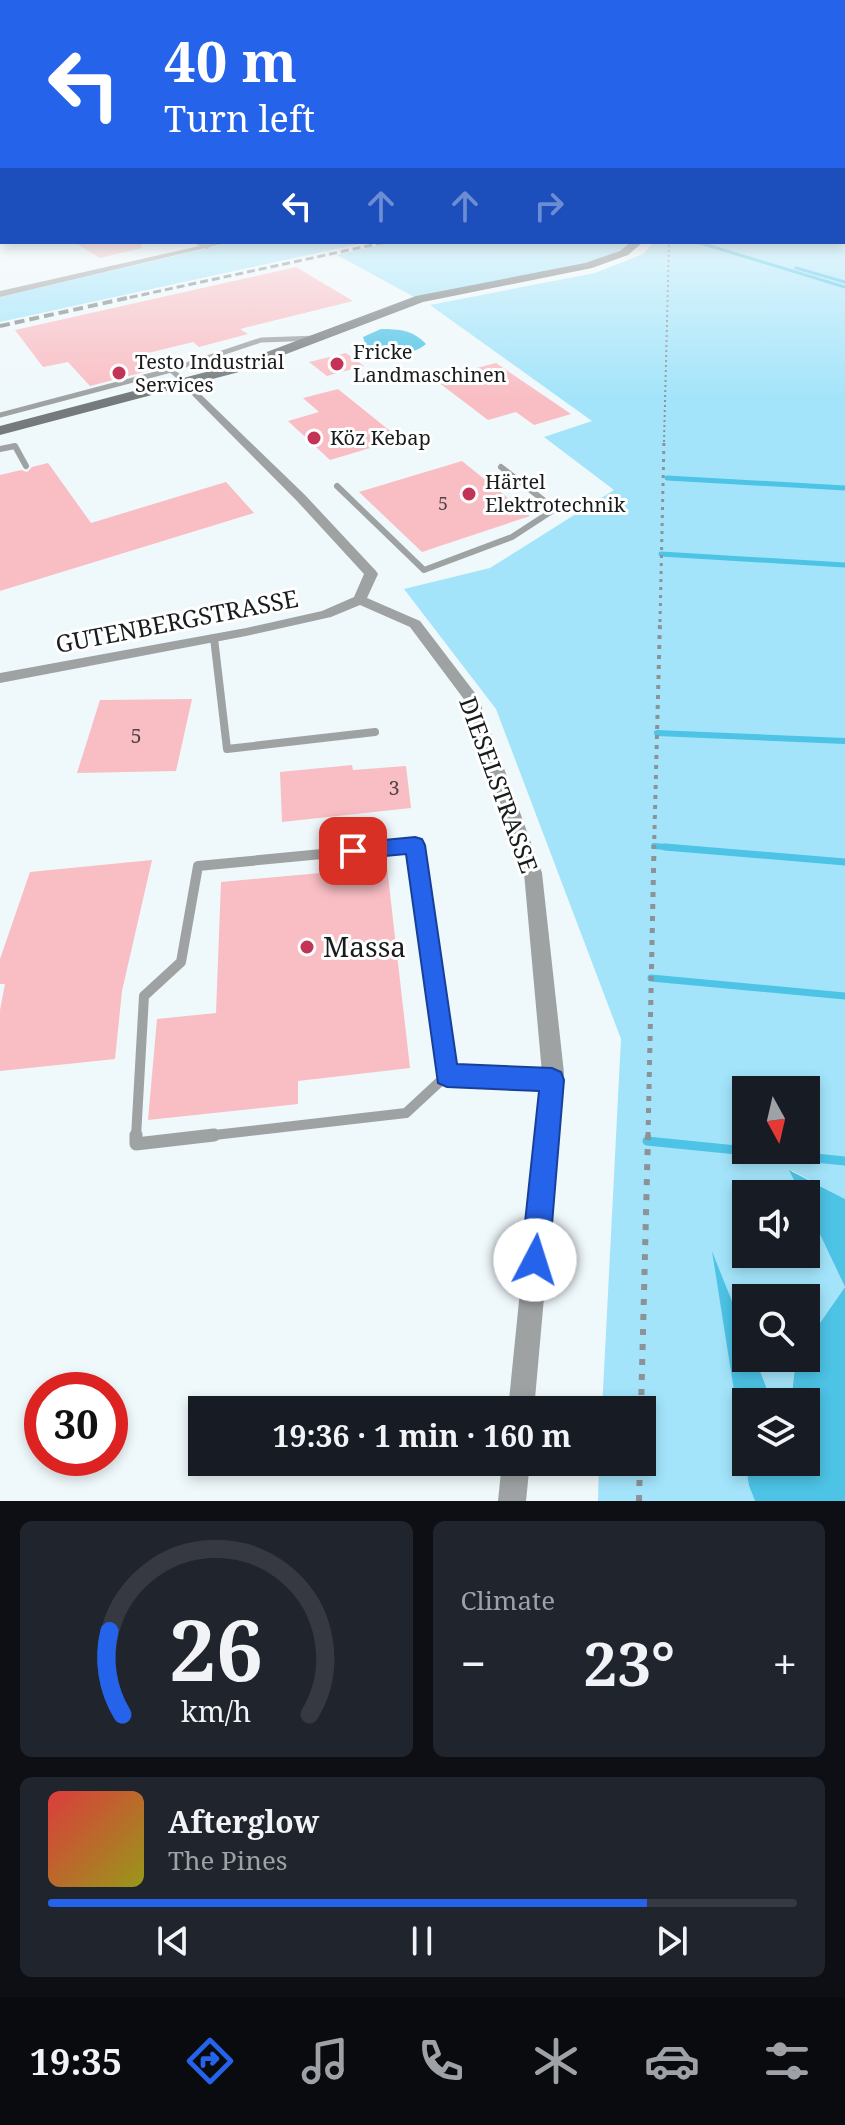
<!DOCTYPE html>
<html lang="en">
<head>
<meta charset="utf-8">
<style>
	:root { --surface:#171b24; --page:#20242c; --text:#f1f3f6; --muted:#9ea1a6; --line:#363941; --accent:#2563eb }
	body { margin:0; font-family:"Noto Serif",serif; background:var(--page); color:var(--text); height:100vh; display:flex; flex-direction:column; font-size:30px; white-space:nowrap }
	* { box-sizing:border-box; margin:0 }
	p { font-size:26px; color:var(--muted) }
	.icon { flex:none; width:44px; height:44px; fill:none; stroke:currentColor; stroke-width:2; stroke-linecap:round; stroke-linejoin:round }
	.map { position:relative; height:1501px; overflow:hidden }
	.side { display:flex; flex-direction:column; gap:20px; padding:20px; background:#0d0f14; flex:1 }
	.side>* { flex:none }
	.hud { position:absolute; left:0px; top:0px; width:846px; height:244px; box-shadow:0 4px 12px #0003; background:#2563eb; color:#fff; overflow:hidden }
	.needle { width:52px; rotate:172deg }
	.tools { position:absolute; left:732px; top:1076px; display:grid; gap:16px }
	.tools a { display:grid; place-items:center; width:88px; height:88px; border-radius:0px; background:var(--surface); box-shadow:0 4px 12px #0003; font-size:40px }
	.speed { position:absolute; left:24px; top:1372px; display:flex; gap:16px; font-size:40px; font-weight:700; text-align:center }
	.speed>* { display:grid; place-content:center; width:104px; height:104px; border-radius:50%; background:var(--surface); box-shadow:0 4px 12px #0003; line-height:1 }
	.speed .limit { border:12px solid #d22; background:#fff; color:#111 }
	.pin { position:absolute; display:grid; place-items:center; width:68px; height:68px; color:#fff; margin:-34px; border-radius:16px; box-shadow:0 4px 12px #0006 }
	.me { position:absolute; width:88px; margin:-44px; rotate:5deg; stroke-linejoin:round; filter:drop-shadow(0 0 6px #0008) }
	.turn { display:flex; align-items:center; gap:28px; height:168px; padding:0 32px; font-size:36px }
	.turn .icon { width:104px; height:104px; stroke-width:2.5 }
	.turn b { display:block; font-size:56px; line-height:68px }
	.lanes { display:flex; align-items:center; height:76px; padding:0 32px; background:#0003; justify-content:center; gap:40px; direction:ltr }
	.lanes .off { opacity:.35 }
	.big { font-size:60px; font-weight:700; line-height:1.1 }
	.side .card { flex:1; display:flex; flex-direction:column; justify-content:center; gap:12px; min-width:0; padding:0 28px; border-radius:12px; background:var(--page) }
	.side .dial { align-items:center; gap:0 }
	.dial svg { height:208px; overflow:visible; fill:none; stroke:var(--line); stroke-width:7; stroke-linecap:round; text-anchor:middle }
	.dial text { fill:var(--text); stroke:none }
	.song { display:flex; align-items:center; gap:24px }
	.cover { width:96px; height:96px; border-radius:12px; background:linear-gradient(135deg,hsl(0 70% 55%),hsl(60 70% 35%)) }
	.played { height:8px; border-radius:4px; background:linear-gradient(90deg,var(--accent) 80%,var(--line) 80%) }
	.keys { display:flex; justify-content:space-around; direction:ltr }
	.heat { display:flex; justify-content:space-between; align-items:center; font-size:44px; direction:ltr }
	.side .tiles { flex:1; display:grid; gap:20px; grid-template-columns:1fr 1fr }
	.card:last-child { grid-column:span 2 }
	.trip { position:absolute; left:188px; top:1396px; width:468px; height:80px; border-radius:0px; background:var(--surface); box-shadow:0 4px 12px #0003; font-weight:700; line-height:80px; text-align:center }
	.tabs { display:flex; height:128px; justify-content:space-around; align-items:center; background:#090b0e; color:var(--muted) }
	.tabs .icon { width:56px; height:56px }
	.tabs .selected { color:var(--accent) }
	.tabs b { font-size:36px; color:var(--text) }
	.map>svg:first-child { display:block }
	.green { fill:#a3e4fa; fill-rule:evenodd }
	.water { fill:#4dc3e6 }
	.lines { fill:none; stroke-linecap:round; stroke-linejoin:round }
	.stream-far4 { stroke:#4dc3e6; stroke-width:3 }
	.stream-far3 { stroke:#4dc3e6; stroke-width:5 }
	.stream-far2 { stroke:#4dc3e6; stroke-width:6 }
	.stream-far1 { stroke:#4dc3e6; stroke-width:7 }
	.stream { stroke:#4dc3e6; stroke-width:9 }
	.building { fill:#f9bec4 }
	.path-far4 { stroke:#8c9295; stroke-width:2; stroke-dasharray:2 3; stroke-linecap:butt }
	.path-far3 { stroke:#8c9295; stroke-width:3; stroke-dasharray:3 5; stroke-linecap:butt }
	.path-far2 { stroke:#8c9295; stroke-width:4; stroke-dasharray:4 6; stroke-linecap:butt }
	.path-far1 { stroke:#8c9295; stroke-width:5; stroke-dasharray:5 7; stroke-linecap:butt }
	.path { stroke:#8c9295; stroke-width:6; stroke-dasharray:6 9; stroke-linecap:butt }
	.service-far5 { stroke:#9fa2a3; stroke-width:4 }
	.service-far4 { stroke:#9fa2a3; stroke-width:5 }
	.service-far3 { stroke:#9fa2a3; stroke-width:6 }
	.service-far2 { stroke:#9fa2a3; stroke-width:8 }
	.service-far1 { stroke:#9fa2a3; stroke-width:10 }
	.service { stroke:#9fa2a3; stroke-width:13 }
	.minor { fill:#9fa2a3; fill-rule:evenodd }
	.secondary { fill:#757a7c; fill-rule:evenodd }
	.rail-far1 { stroke:#808688; stroke-width:3; stroke-dasharray:8 4; stroke-linecap:butt }
	.rail { stroke:#808688; stroke-width:4; stroke-dasharray:10 5; stroke-linecap:butt }
	.route { fill:#2563eb; stroke:#184099; stroke-width:2 }
	.poi-dot { fill:#c23357; stroke:#fff; stroke-width:3 }
	.labels { text-anchor:middle; stroke-width:6; stroke-linejoin:round; paint-order:stroke }
	.far-number-label { font-size:18px; fill:#514447 }
	.far-poi-label { font-size:20px; fill:#191c1d; stroke:#fff; text-anchor:start }
	.number-label { font-size:20px; fill:#514447 }
	.street-label { font-size:24px; fill:#191c1d; stroke:#fff }
	.near-poi-label { font-size:28px; fill:#191c1d; stroke:#fff; text-anchor:start }
</style>
</head>
<body>
<div class="map">
<svg width="845" height="1501" viewBox="0 0 845 1501">
	<rect width="100%" height="100%" fill="#eff8fb"/>
	<g class="green">
		<path d="M845,188V1199L791,1170L801,1194H746V1254H806V1205L845,1287L806,1343V1298H746V1336L714,1256L749,1486L755,1501H598L599,1462H642V1410H602L621,1039L496,709L404,589L490,568L614,490L544,437L592,421L430,305L595,273L643,254L654,242H844ZM746,1090H806V1150H746Z"/>
		<polygon points="234,242 368,242 0,322 0,297"/>
		<polygon points="393,242 633,242 620,252 584,265 416,298 337,255"/>
		<polygon points="755,1358 796,1358 791,1402 772,1402"/>
	</g>
	<g class="water">
		<path d="M381,329C399,329 413,330 426,344C409,358 388,353 367,349L363,337Z"/>
		<polygon points="789,1170 845,1199 845,1501 755,1501 749,1486 712,1251 746,1336 746,1358 755,1358 772,1402 746,1402 746,1462 806,1462 806,1402 791,1402 796,1358 806,1358 806,1343 845,1287 806,1205 806,1194 801,1194"/>
	</g>
	<g class="lines">
		<g class="stream-far4">
			<polyline points="697,242 845,287"/>
			<polyline points="796,268 845,282"/>
		</g>
		<g class="stream-far3">
			<polyline points="667,478 845,488"/>
			<polyline points="661,554 845,565"/>
		</g>
		<g class="stream-far2">
			<polyline points="657,733 845,741"/>
			<polyline points="654,846 689,849"/>
		</g>
		<g class="stream-far1">
			<polyline points="665,847 845,862"/>
			<polyline points="651,978 845,996"/>
		</g>
		<polyline class="stream" points="647,1141 845,1161"/>
	</g>
	<g class="building">
		<polygon points="74,242 141,242 142,248 100,258"/>
		<polygon points="296,267 353,301 240,329 248,334 199,347 193,342 140,355 155,369 90,386 68,362 43,367 15,330"/>
		<polygon points="346,353 364,366 327,376 309,362"/>
		<polygon points="496,363 571,414 534,425 516,412 488,420 434,379"/>
		<polygon points="338,389 400,439 330,460 288,421 319,412 303,398"/>
		<polygon points="462,461 530,516 422,552 359,492"/>
		<polygon points="48,463 91,523 226,482 254,513 0,591 0,475 21,470 27,472 32,467"/>
		<polygon points="192,699 176,771 77,773 100,700"/>
		<polygon points="352,765 353,770 406,766 411,808 282,822 280,772"/>
		<polygon points="152,860 122,991 115,1059 0,1071 0,1010 5,984 0,984 0,959 30,872"/>
		<polygon points="387,867 410,1068 298,1081 298,1104 148,1120 157,1019 216,1013 221,882"/>
	</g>
	<g class="lines">
		<polyline class="path-far4" points="664,442 669,242"/>
		<polyline class="path-far3" points="660,622 664,440"/>
		<polyline class="path-far2" points="654,849 660,620"/>
		<polyline class="path-far1" points="648,1137 654,847"/>
		<g class="path">
			<polyline points="641,1410 648,1135"/>
			<polyline points="639,1501 640,1462"/>
		</g>
		<polyline class="service-far5" points="196,242 207,247"/>
		<g class="service-far4">
			<polyline points="171,370 261,340 318,338"/>
			<polyline points="0,415 171,370 186,383"/>
		</g>
		<g class="service-far3">
			<polyline points="0,449 15,446 26,466"/>
			<polyline points="337,486 424,570 512,537 555,509 501,467"/>
		</g>
		<g class="service-far2">
			<polyline points="214,638 227,749 375,732"/>
			<polyline points="374,849 415,845 416,849"/>
		</g>
		<g class="service-far1">
			<polyline points="415,847 447,1075"/>
			<polyline points="447,1075 551,1080"/>
			<polyline points="136,1137 144,996 181,962 198,866 395,847"/>
			<polyline points="197,1137 406,1113 447,1075"/>
		</g>
		<polyline class="service" points="136,1135 136,1144 214,1135"/>
		<g class="minor">
			<polygon points="217,242 231,242 0,297 0,291"/>
			<polygon points="186,380 305,495 376,571 378,574 367,598 420,621 478,697 542,873 564,1073 534,1410 508,1410 542,1073 524,873 466,702 410,627 360,605 331,617 246,636 0,683 0,673 246,628 322,611 354,597 364,574 297,501 182,385 181,383"/>
			<polygon points="502,1462 530,1462 526,1501 498,1501"/>
		</g>
		<polygon class="secondary" points="631,242 643,242 628,255 592,268 423,302 239,372 0,435 0,426 229,366 416,296 585,263 620,251"/>
		<polyline class="rail-far1" points="118,300 386,242"/>
		<polyline class="rail" points="0,326 127,298"/>
	</g>
	<linearGradient id="sky" x2="0" y2="1"><stop stop-color="#6abae7"/><stop offset="0.47" stop-color="#f8fcfd"/><stop offset="1" stop-color="#f8fcfd" stop-opacity="0"/></linearGradient>
	<rect width="845" height="398" fill="url(#sky)"/>
	<polygon class="route" points="415,837 422,839 425,845 457,1064 552,1068 561,1072 564,1080 549,1260 545,1270 535,1274 525,1270 521,1260 539,1091 447,1087 438,1083 406,854 353,859 346,857 343,851 346,845 353,843"/>
	<g class="poi-dot">
		<circle cx="337" cy="364" r="8"/>
		<circle cx="119" cy="373" r="8"/>
		<circle cx="314" cy="438" r="8"/>
		<circle cx="469" cy="494" r="8"/>
		<circle cx="307" cy="947" r="8"/>
	</g>
	<g class="labels">
		<g class="far-number-label">
			<text x="443" y="510">5</text>
		</g>
		<g class="far-poi-label">
			<text x="353" y="359">Fricke<tspan x="353" dy="23">Landmaschinen</tspan></text>
			<text x="135" y="369">Testo Industrial<tspan x="135" dy="23">Services</tspan></text>
			<text x="330" y="445">Köz Kebap</text>
			<text x="485" y="489">Härtel<tspan x="485" dy="23">Elektrotechnik</tspan></text>
		</g>
		<g class="number-label">
			<text x="136" y="743">5</text>
			<text x="394" y="795">3</text>
		</g>
		<g class="street-label">
			<text transform="translate(177 622) rotate(-11)" y="8">GUTENBERGSTRASSE</text>
			<text transform="translate(498 785) rotate(70)" y="8">DIESELSTRASSE</text>
		</g>
		<g class="near-poi-label">
			<text x="323" y="957">Massa</text>
		</g>
	</g>
</svg>
<div class="tools">
<a><svg class="needle" viewBox="-14 -14 28 28"><path d="M0-13l5 13h-10z" fill="#e53935"/><path d="M0 13l5-13h-10z" fill="#9ea1a6"/></svg></a>
<a><svg class="icon" aria-label="sound" viewBox="0 0 24 24"><path d="M4 9h4l5-4v14l-5-4H4zM17 9q2 3 0 6"/></svg></a>
<a><svg class="icon" aria-label="search" viewBox="0 0 24 24"><circle cx="10" cy="10" r="6"/><path d="M15 15l6 6"/></svg></a>
<a><svg class="icon" aria-label="layers" viewBox="0 0 24 24"><path d="M12 4l9 5-9 5-9-5zM3 14l9 5 9-5"/></svg></a>
</div>
<div class="speed"><div class="limit">30</div></div>
<div class="pin" style="left:353px;top:851px;background:#d93025"><svg class="icon" aria-label="arrive" viewBox="0 0 24 24"><path d="M6 21V4h12l-3 4 3 4H6"/></svg></div>
<svg class="me" style="left:535px;top:1260px" viewBox="-20 -20 40 40"><circle r="19" fill="#fff"/><path d="M0-13L10 11 0 6-10 11z" fill="#2563eb"/></svg>
<div class="trip">19:36 · 1 min · 160 m</div>
<div class="hud">
<div class="turn"><svg class="icon" aria-label="left" viewBox="0 0 24 24"><path d="M17 20v-9H6M10 6l-5 5 5 5"/></svg><div><b>40 m</b>Turn left</div></div>
<div class="lanes"><svg class="icon" aria-label="left" viewBox="0 0 24 24"><path d="M17 20v-9H6M10 6l-5 5 5 5"/></svg><svg class="icon off" aria-label="ahead" viewBox="0 0 24 24"><path d="M12 20V5M6 11l6-6 6 6"/></svg><svg class="icon off" aria-label="ahead" viewBox="0 0 24 24"><path d="M12 20V5M6 11l6-6 6 6"/></svg><svg class="icon off" aria-label="right" viewBox="0 0 24 24"><path d="M7 20v-9h11M14 6l5 5-5 5"/></svg></div>
</div>
</div>
<section class="side">
<div class="tiles">
<div class="card dial"><svg viewBox="0 0 100 80">
<path d="M14 69A42 42 0 1 1 86 69"/>
<path d="M14 69A42 42 0 0 1 9 37" stroke="#2563eb"/>
<text x="50" y="56" font-size="32" font-weight="700">26</text>
<text x="50" y="72" font-size="11">km/h</text>
</svg></div>
<div class="card"><p>Climate</p>
<div class="heat"><a>−</a><b class="big">23°</b><a>+</a></div>
</div>
<div class="card">
<div class="song"><i class="cover"></i><div><b>Afterglow</b><p>The Pines</p></div></div>
<div class="played"></div>
<div class="keys"><svg class="icon" aria-label="previous" viewBox="0 0 24 24"><path d="M18 5L8 12l10 7zM5 5v14"/></svg><svg class="icon" aria-label="pause" viewBox="0 0 24 24"><path d="M8 5v14M16 5v14"/></svg><svg class="icon" aria-label="next" viewBox="0 0 24 24"><path d="M6 5l10 7-10 7zM19 5v14"/></svg></div>
</div>
</div>
</section>
<nav class="tabs">
<b>19:35</b>
<svg class="icon selected" aria-label="directions" viewBox="0 0 24 24"><path d="M12 3l9 9-9 9-9-9zM9 14v-3h6M13 9l2 2-2 2"/></svg>
<svg class="icon" aria-label="music" viewBox="0 0 24 24"><path d="M9 18V5l10-2v13"/><circle cx="6" cy="18" r="3"/><circle cx="16" cy="16" r="3"/></svg>
<svg class="icon" aria-label="phone" viewBox="0 0 24 24"><path d="M5 4h4l2 5-3 2q2 4 5 5l2-3 5 2v4C11 20 4 13 5 4z"/></svg>
<svg class="icon" aria-label="climate" viewBox="0 0 24 24"><path d="M12 3v18M4 7l16 10M4 17L20 7"/></svg>
<svg class="icon" aria-label="car" viewBox="0 0 24 24"><path d="M5 17H2v-5l4-1 3-4h7l3 4 3 1v5h-3M9 17h6M6 11h13"/><circle cx="7" cy="17" r="2"/><circle cx="17" cy="17" r="2"/></svg>
<svg class="icon" aria-label="filters" viewBox="0 0 24 24"><path d="M4 7h16M4 17h16"/><circle cx="9" cy="7" r="2"/><circle cx="15" cy="17" r="2"/></svg>
</nav>
</body>
</html>
